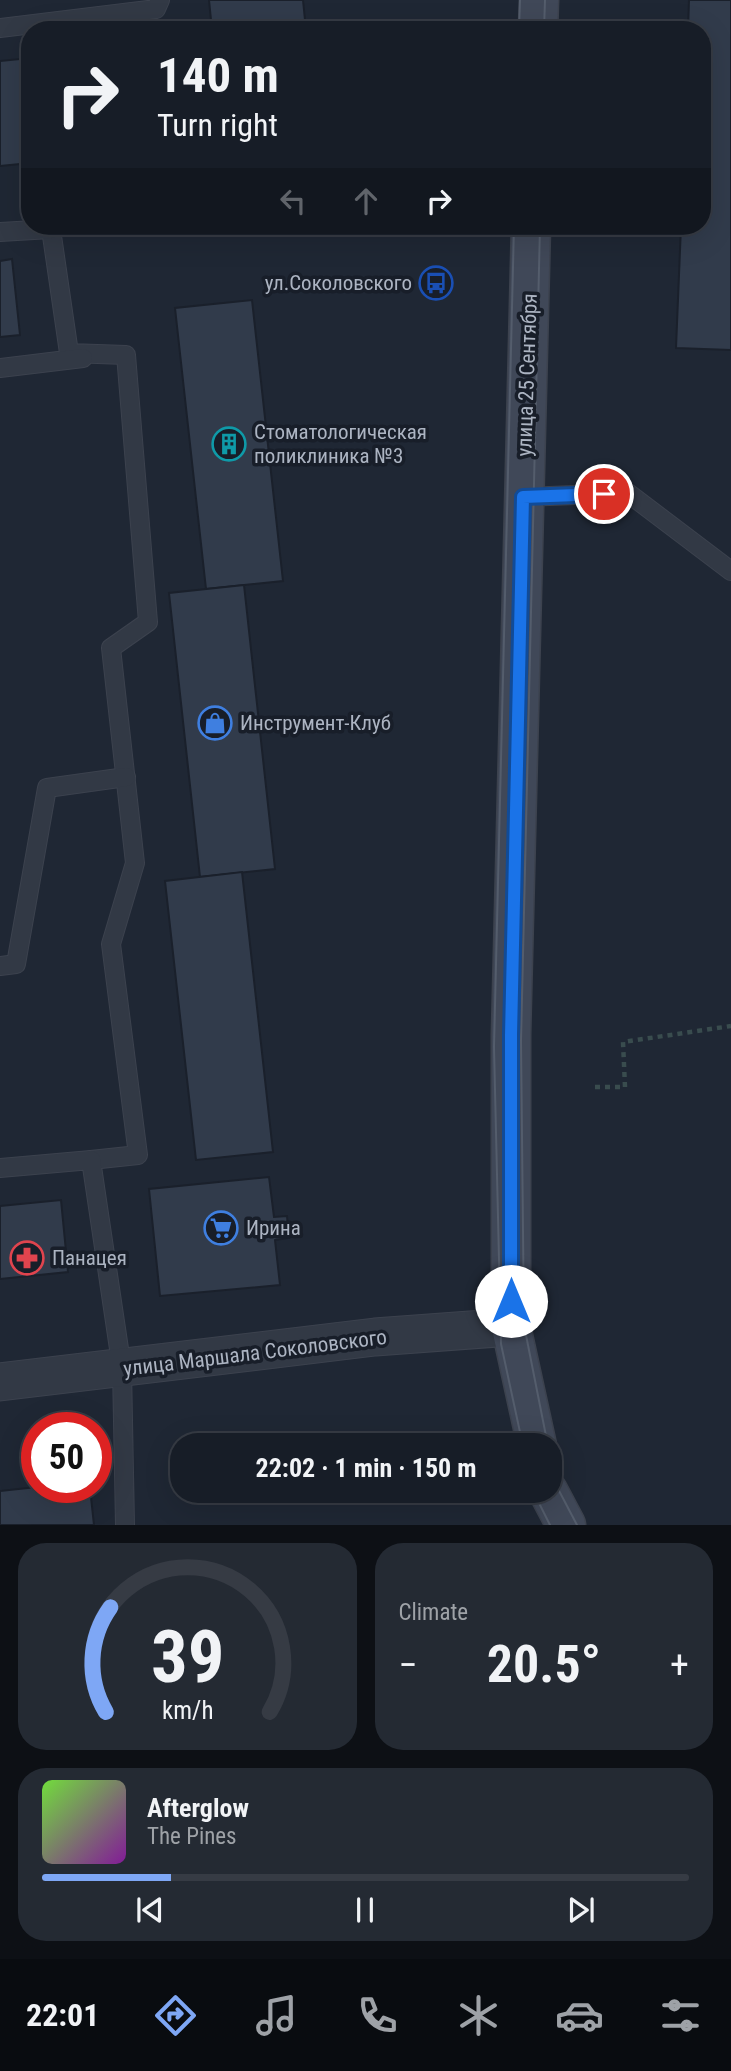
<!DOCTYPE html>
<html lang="en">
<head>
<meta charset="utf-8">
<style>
	:root { --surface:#171d27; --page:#242a33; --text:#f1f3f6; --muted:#9ea2a7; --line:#363b44; --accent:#7ea7f5 }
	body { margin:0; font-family:"Roboto Condensed",sans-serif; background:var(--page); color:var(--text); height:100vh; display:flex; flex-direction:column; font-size:26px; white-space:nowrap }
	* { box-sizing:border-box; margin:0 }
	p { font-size:23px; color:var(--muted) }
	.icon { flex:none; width:38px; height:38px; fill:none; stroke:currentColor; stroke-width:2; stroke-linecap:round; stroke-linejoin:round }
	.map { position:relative; height:1525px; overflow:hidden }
	.drawer { display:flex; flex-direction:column; gap:18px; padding:18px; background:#0d1015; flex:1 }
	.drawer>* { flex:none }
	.hud { position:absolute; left:21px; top:21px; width:690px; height:214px; border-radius:28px; box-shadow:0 7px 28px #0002,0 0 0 2px var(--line); background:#171d27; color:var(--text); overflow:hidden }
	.speed { position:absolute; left:21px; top:1412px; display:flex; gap:14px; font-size:35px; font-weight:700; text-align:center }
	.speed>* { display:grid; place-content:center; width:91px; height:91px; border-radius:50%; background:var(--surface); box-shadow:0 7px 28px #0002,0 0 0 2px var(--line); line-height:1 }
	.speed .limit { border:10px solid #d22; background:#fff; color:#111 }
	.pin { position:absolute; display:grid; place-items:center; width:60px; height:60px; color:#fff; margin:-30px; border:4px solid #fff; border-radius:50%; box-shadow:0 2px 7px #0007 }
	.me { position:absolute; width:77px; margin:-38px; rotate:0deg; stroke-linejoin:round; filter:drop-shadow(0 0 5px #0008) }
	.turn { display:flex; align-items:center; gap:24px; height:147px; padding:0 21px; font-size:32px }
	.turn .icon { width:91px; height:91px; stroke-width:2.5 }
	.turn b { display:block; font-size:49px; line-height:60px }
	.lanes { display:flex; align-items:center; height:66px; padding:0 21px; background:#0003; justify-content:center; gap:35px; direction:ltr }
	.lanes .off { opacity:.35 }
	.big { font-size:52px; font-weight:700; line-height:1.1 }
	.drawer .card { flex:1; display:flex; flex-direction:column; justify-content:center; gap:10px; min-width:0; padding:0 24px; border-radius:28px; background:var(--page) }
	.drawer .dial { align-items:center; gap:0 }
	.dial svg { height:182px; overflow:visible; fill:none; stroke:var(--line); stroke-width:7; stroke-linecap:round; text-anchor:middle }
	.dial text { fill:var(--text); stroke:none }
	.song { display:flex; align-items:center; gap:21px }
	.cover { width:84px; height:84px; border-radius:10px; background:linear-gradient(135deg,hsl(100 70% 55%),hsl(290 70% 35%)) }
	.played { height:7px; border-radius:4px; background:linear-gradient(90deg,var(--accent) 20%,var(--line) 20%) }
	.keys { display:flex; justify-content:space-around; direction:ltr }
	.heat { display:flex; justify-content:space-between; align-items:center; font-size:38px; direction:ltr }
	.drawer .tiles { flex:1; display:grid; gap:18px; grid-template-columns:1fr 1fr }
	.card:last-child { grid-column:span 2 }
	.trip { position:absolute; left:170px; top:1433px; width:392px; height:70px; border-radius:28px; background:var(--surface); box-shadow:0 7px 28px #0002,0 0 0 2px var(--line); font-weight:700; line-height:70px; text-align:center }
	.tabs { display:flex; height:112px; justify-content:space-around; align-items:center; background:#090c10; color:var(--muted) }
	.tabs .icon { width:49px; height:49px }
	.tabs .selected { color:var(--accent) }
	.tabs b { font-size:32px; color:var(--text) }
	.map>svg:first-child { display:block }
	.building { fill:#313b4b; stroke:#1a202b; stroke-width:2 }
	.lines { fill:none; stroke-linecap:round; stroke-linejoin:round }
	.lane-casing { stroke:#3c424e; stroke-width:20 }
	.street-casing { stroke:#3c424e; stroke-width:39 }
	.secondary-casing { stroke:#3c424e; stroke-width:41 }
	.path { stroke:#394c4e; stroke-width:4.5; stroke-dasharray:5 5; stroke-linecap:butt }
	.lane { stroke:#323945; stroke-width:18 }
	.street { stroke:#323945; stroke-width:37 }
	.secondary { stroke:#404858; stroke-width:38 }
	.tram { stroke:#545d6c; stroke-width:2 }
	.route-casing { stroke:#114b97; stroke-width:18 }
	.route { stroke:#1a73e8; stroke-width:12 }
	.labels { text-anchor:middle; stroke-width:7; stroke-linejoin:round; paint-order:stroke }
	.poi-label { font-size:21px; fill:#acb4c2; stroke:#181e29; text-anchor:start }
	.street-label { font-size:21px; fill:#acb4c2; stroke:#181e29 }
</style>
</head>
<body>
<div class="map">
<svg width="731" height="1525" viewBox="0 0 731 1525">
	<rect width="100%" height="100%" fill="#1f2734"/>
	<g class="building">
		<polygon points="209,0 303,0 306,30 212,30"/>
		<polygon points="689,0 731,0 731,350 676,348 681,226 702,226 702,30 688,30"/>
		<polygon points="30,58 30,163 0,166 0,61"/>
		<polygon points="12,259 20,335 0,337 0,261"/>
		<polygon points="252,300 283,581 206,589 175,308"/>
		<polygon points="244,585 275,869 200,877 169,593"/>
		<polygon points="242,872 273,1152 196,1160 165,881"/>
		<polygon points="269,1177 274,1217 287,1216 289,1238 275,1240 280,1285 160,1296 149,1189"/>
		<polygon points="61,1200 68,1272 0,1279 0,1206"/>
		<polygon points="37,1487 90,1488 94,1525 0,1525 0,1491"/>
	</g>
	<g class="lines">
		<defs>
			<g id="lane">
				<polyline points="0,28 156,9 160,0"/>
				<polyline points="376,30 406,30"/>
				<polyline points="68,226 51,229 69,353 126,355 148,622 111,648 135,863 111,944 138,1155 91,1160"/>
				<polyline points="0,232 51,229"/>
				<polyline points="0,368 83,358"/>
				<polyline points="523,497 628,493 731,571"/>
				<polyline points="0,966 16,964 47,788 126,777"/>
				<polyline points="0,1168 91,1160 122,1369 125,1525"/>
			</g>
			<polyline id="street" points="0,1382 375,1337 511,1327"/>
			<g id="secondary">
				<polyline points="538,30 539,0"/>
				<polyline points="531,226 511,1035 511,1327 537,1446"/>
				<polyline points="548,1491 566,1525"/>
			</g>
		</defs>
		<use href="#lane" class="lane-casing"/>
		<use href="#street" class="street-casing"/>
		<use href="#secondary" class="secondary-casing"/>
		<polyline class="path" points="595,1087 625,1087 623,1042 731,1026"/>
		<use href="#lane" class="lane"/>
		<use href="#street" class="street"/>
		<use href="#secondary" class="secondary"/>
		<g class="tram">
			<polyline points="519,30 520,0"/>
			<polyline points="544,30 545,0"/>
			<polyline points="514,226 494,1047 501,1344 523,1446"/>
			<polyline points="540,226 521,1041 524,1325 548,1446"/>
			<polyline points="550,1454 556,1485 577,1525"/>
			<polyline points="533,1491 550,1525"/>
		</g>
	</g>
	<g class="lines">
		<defs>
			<polyline id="route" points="511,1301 511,1035 523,497 604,494"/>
		</defs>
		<use href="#route" class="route-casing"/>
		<use href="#route" class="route"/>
	</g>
	<defs>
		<symbol id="bus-ring" viewBox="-11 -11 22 22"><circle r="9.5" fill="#181e29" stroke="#1a4fb4" stroke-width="1.5"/><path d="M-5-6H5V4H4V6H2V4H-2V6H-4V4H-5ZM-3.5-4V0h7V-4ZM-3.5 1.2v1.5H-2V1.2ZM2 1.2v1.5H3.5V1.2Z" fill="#1a4fb4"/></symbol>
		<symbol id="building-ring" viewBox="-11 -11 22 22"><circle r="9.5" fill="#181e29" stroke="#0f9aa8" stroke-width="1.5"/><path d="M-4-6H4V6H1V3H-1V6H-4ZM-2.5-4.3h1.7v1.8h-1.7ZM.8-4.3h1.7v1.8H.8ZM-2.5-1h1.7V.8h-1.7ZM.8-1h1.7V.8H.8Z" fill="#0f9aa8"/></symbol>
		<symbol id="shop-ring" viewBox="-11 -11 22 22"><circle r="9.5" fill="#181e29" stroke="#3f7fe0" stroke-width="1.5"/><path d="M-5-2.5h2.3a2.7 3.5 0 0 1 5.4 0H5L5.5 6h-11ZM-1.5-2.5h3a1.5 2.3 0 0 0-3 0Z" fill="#3f7fe0"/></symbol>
		<symbol id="supermarket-ring" viewBox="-11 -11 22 22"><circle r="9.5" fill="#181e29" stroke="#3f7fe0" stroke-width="1.5"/><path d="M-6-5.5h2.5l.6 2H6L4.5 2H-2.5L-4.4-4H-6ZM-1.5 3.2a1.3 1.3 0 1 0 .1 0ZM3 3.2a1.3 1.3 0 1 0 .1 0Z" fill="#3f7fe0"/></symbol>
		<symbol id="pharmacy-ring" viewBox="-11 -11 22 22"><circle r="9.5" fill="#181e29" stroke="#e0444e" stroke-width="1.5"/><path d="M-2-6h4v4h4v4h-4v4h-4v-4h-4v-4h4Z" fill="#e0444e"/></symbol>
	</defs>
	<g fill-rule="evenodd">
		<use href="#bus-ring" x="417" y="264" width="38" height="38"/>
		<use href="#building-ring" x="210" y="425" width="38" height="38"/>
		<use href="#shop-ring" x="196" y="704" width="38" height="38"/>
		<use href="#supermarket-ring" x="202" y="1209" width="38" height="38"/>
		<use href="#pharmacy-ring" x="8" y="1239" width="38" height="38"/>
	</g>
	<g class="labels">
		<g class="poi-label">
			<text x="412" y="290" text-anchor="end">ул.Соколовского</text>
			<text x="254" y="439">Стоматологическая<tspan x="254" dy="24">поликлиника №3</tspan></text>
			<text x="240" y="730">Инструмент-Клуб</text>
			<text x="246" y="1235">Ирина</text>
			<text x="52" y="1265">Панацея</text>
		</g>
		<g class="street-label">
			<text transform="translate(527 375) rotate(-88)" y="7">улица 25 Сентября</text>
			<text transform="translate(255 1353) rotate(-7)" y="7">улица Маршала Соколовского</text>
		</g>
	</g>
</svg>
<div class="speed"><div class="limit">50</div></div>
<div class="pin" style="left:604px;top:494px;background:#d93025"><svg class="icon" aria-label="arrive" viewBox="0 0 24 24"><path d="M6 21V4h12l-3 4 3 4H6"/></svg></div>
<svg class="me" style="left:511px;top:1301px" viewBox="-20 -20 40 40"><circle r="19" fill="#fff"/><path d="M0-13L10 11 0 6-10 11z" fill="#1a73e8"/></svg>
<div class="trip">22:02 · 1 min · 150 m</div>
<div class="hud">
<div class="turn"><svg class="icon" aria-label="right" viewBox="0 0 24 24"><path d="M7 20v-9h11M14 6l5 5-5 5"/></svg><div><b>140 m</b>Turn right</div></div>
<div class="lanes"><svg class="icon off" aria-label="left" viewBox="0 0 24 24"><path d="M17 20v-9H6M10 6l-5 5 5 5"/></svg><svg class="icon off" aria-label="ahead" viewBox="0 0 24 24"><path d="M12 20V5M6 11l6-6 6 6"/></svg><svg class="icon" aria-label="right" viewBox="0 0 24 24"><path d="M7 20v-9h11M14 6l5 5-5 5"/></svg></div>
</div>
</div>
<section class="drawer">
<div class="tiles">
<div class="card dial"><svg viewBox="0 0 100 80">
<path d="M14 69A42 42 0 1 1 86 69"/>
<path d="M14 69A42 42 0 0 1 16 23" stroke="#7ea7f5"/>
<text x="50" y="56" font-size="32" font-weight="700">39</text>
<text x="50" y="72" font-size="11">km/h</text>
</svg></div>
<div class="card"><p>Climate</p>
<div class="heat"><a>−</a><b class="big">20.5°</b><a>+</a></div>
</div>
<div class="card">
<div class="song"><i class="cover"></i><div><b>Afterglow</b><p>The Pines</p></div></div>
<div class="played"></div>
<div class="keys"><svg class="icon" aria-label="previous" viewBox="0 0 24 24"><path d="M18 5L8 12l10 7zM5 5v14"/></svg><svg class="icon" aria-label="pause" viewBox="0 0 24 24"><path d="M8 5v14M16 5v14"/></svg><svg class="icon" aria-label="next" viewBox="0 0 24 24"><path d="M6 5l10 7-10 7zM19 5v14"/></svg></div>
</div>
</div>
</section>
<nav class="tabs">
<b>22:01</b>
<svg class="icon selected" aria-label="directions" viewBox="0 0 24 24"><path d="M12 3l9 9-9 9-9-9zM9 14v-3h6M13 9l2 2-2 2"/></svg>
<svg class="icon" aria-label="music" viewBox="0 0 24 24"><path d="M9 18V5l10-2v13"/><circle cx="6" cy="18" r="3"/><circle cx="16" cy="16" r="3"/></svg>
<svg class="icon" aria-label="phone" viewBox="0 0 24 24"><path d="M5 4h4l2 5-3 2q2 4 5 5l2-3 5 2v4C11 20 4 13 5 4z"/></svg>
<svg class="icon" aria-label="climate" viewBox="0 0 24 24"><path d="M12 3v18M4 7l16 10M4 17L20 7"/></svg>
<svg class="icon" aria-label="car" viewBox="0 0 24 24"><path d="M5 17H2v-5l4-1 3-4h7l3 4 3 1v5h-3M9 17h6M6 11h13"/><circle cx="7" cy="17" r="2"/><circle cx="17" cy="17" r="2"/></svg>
<svg class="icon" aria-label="filters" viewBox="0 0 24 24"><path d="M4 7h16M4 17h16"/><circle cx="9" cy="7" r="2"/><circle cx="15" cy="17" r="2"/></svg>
</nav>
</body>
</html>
